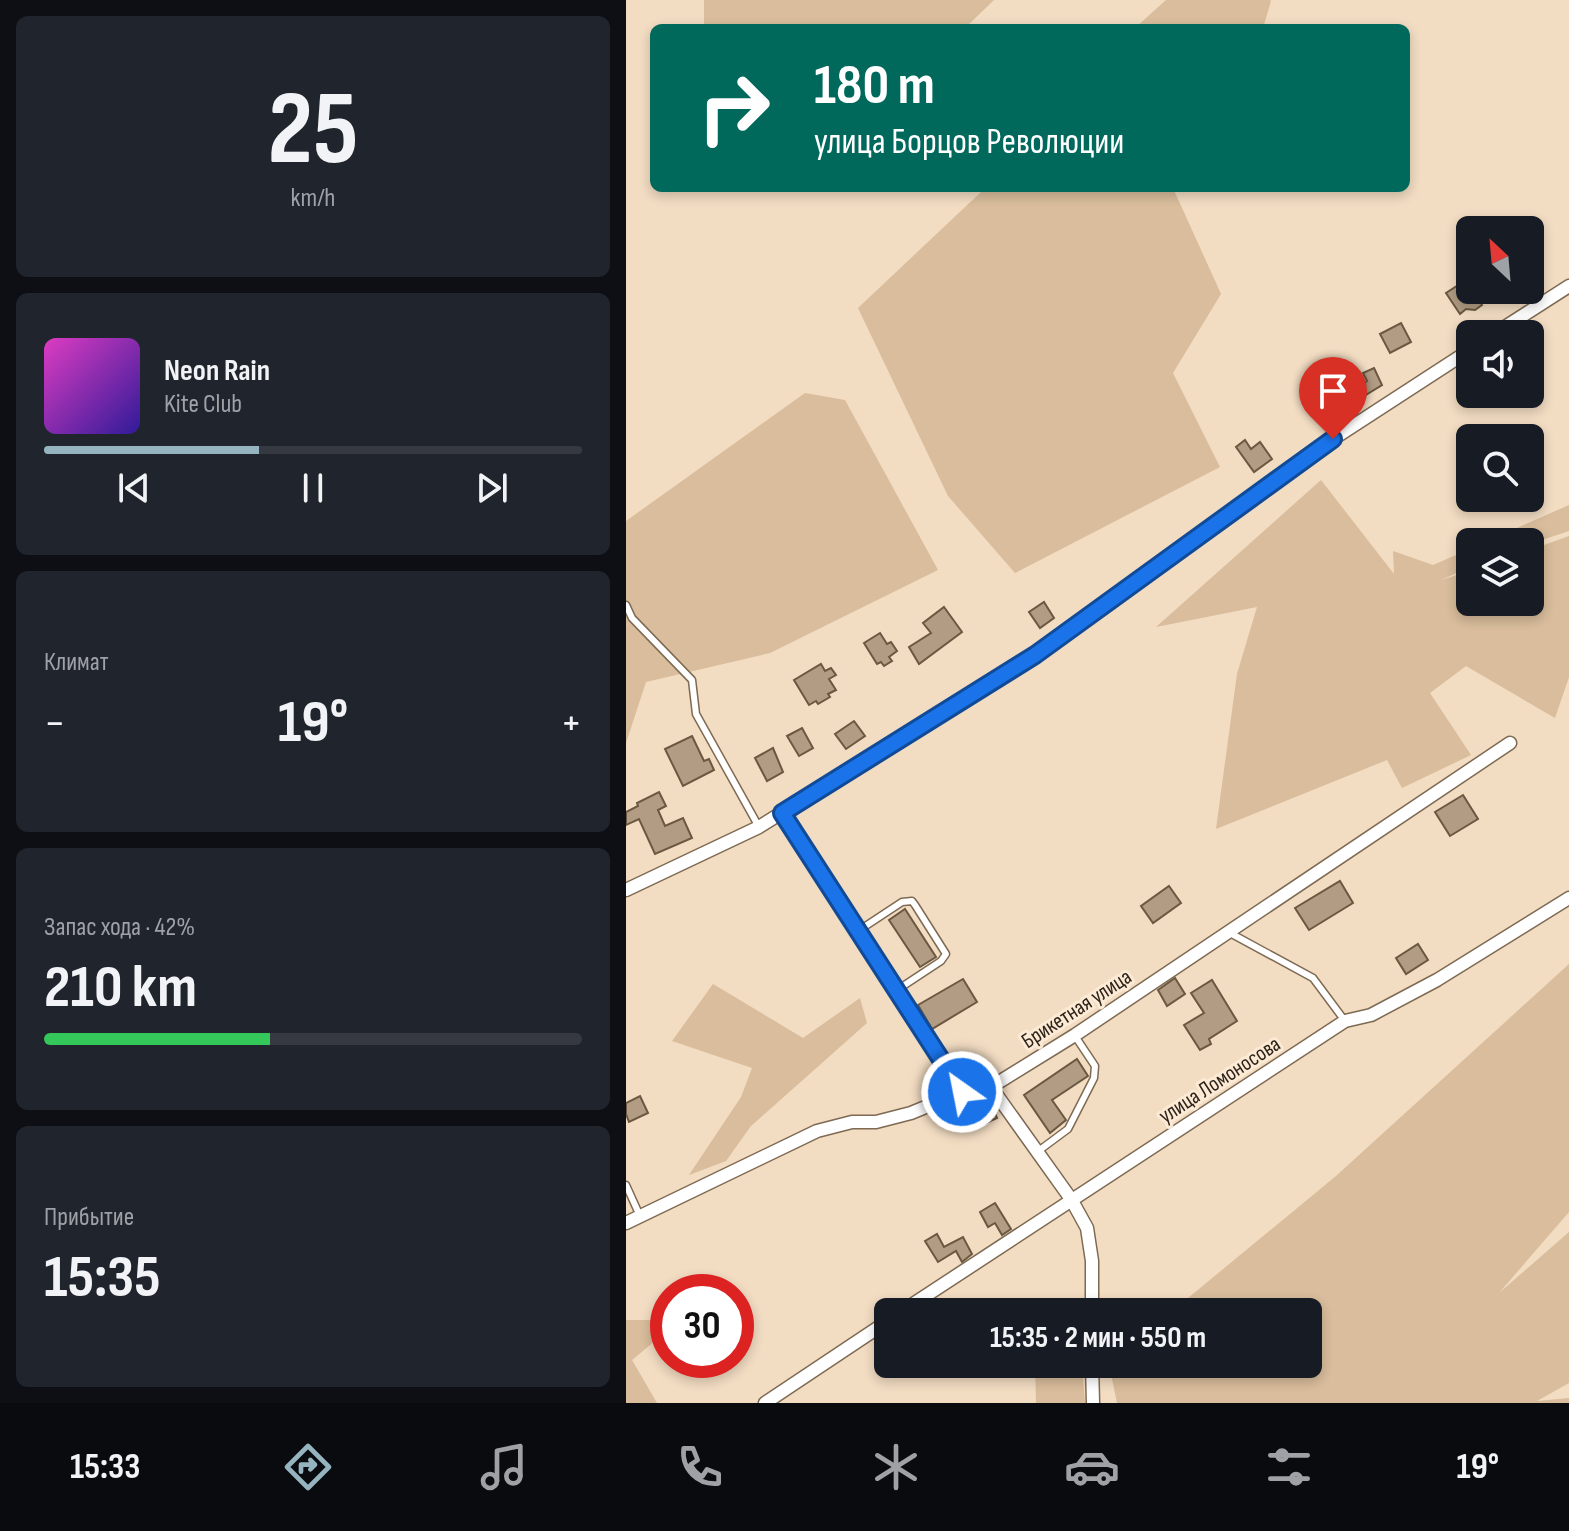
<!DOCTYPE html>
<html lang="ru">
<head>
<meta charset="utf-8">
<style>
	:root { --surface:#171b24; --page:#20242c; --text:#f1f3f6; --muted:#9ea1a6; --line:#363941; --accent:#96b4bf }
	body { margin:0; font-family:"Sofia Sans Condensed",sans-serif; background:var(--page); color:var(--text); height:100vh; display:flex; flex-direction:column; font-size:30px; white-space:nowrap }
	* { box-sizing:border-box; margin:0 }
	p { font-size:26px; color:var(--muted) }
	.icon { flex:none; width:44px; height:44px; fill:none; stroke:currentColor; stroke-width:2; stroke-linecap:round; stroke-linejoin:round }
	.map { position:relative; flex:1; overflow:hidden }
	.panel { display:flex; flex-direction:column; gap:16px; padding:16px; background:#0d0f14; width:626px }
	.panel>* { flex:none }
	.banner { position:absolute; left:24px; top:24px; width:760px; height:168px; border-radius:12px; box-shadow:0 4px 12px #0003; background:#00695c; color:#fff; overflow:hidden }
	.needle { width:52px; rotate:334deg }
	.controls { position:absolute; left:830px; top:216px; display:grid; gap:16px }
	.controls a { display:grid; place-items:center; width:88px; height:88px; border-radius:12px; background:var(--surface); box-shadow:0 4px 12px #0003; font-size:40px }
	.speed { position:absolute; left:24px; top:1274px; display:flex; gap:16px; font-size:40px; font-weight:700; text-align:center }
	.speed>* { display:grid; place-content:center; width:104px; height:104px; border-radius:50%; background:var(--surface); box-shadow:0 4px 12px #0003; line-height:1 }
	.speed .limit { border:12px solid #d22; background:#fff; color:#111 }
	.pin { position:absolute; display:grid; place-items:center; width:68px; height:68px; color:#fff; margin:-82px -34px; border-radius:50% 50% 50% 0; rotate:-45deg; box-shadow:0 0 8px #0007 }
	.pin .icon { rotate:45deg }
	.me { position:absolute; width:88px; margin:-44px; rotate:327deg; stroke-linejoin:round; filter:drop-shadow(0 0 6px #0008) }
	.turn { display:flex; align-items:center; gap:28px; height:168px; padding:0 32px; font-size:36px }
	.turn .icon { width:104px; height:104px; stroke-width:2.5 }
	.turn b { display:block; font-size:56px; line-height:68px }
	.big { font-size:60px; font-weight:700; line-height:1.1 }
	.panel .widget { flex:1; display:flex; flex-direction:column; justify-content:center; gap:12px; min-width:0; padding:0 28px; border-radius:12px; background:var(--page) }
	.panel .dial { align-items:center; gap:0 }
	.dial b { font-size:104px; line-height:1 }
	.song { display:flex; align-items:center; gap:24px }
	.cover { width:96px; height:96px; border-radius:12px; background:linear-gradient(135deg,hsl(310 70% 55%),hsl(250 70% 35%)) }
	.played { height:8px; border-radius:4px; background:linear-gradient(90deg,var(--accent) 40%,var(--line) 40%) }
	.keys { display:flex; justify-content:space-around; direction:ltr }
	.heat { display:flex; justify-content:space-between; align-items:center; font-size:44px; direction:ltr }
	.charge { height:12px; border-radius:6px; background:linear-gradient(90deg,#34c759 42%,var(--line) 0) }
	.trip { position:absolute; left:248px; top:1298px; width:448px; height:80px; border-radius:12px; background:var(--surface); box-shadow:0 4px 12px #0003; font-weight:700; line-height:80px; text-align:center }
	.menu { display:flex; height:128px; justify-content:space-around; align-items:center; background:#090b0e; color:var(--muted) }
	.menu .icon { width:56px; height:56px }
	.menu .active { color:var(--accent) }
	.menu b { font-size:36px; color:var(--text) }
	main { display:flex; flex:1; min-height:0 }
	.map>svg:first-child { display:block }
	.green { fill:#d9bd9c }
	.building { fill:#b29d84; stroke:#6b5841; stroke-width:2 }
	.lines { fill:none; stroke-linecap:round; stroke-linejoin:round }
	.lane-casing { stroke:#7e6a53; stroke-width:9 }
	.street-casing { stroke:#7e6a53; stroke-width:15 }
	.lane { stroke:#fff; stroke-width:6 }
	.street { stroke:#fff; stroke-width:12 }
	.route-casing { stroke:#114b97; stroke-width:20 }
	.route { stroke:#1a73e8; stroke-width:14 }
	.labels { text-anchor:middle; stroke-width:6; stroke-linejoin:round; paint-order:stroke }
	.street-label { font-size:22px; fill:#2c231a; stroke:#fcead5 }
</style>
</head>
<body>
<main>
<section class="panel">
<div class="widget dial"><b>25</b><p>km/h</p></div>
<div class="widget">
<div class="song"><i class="cover"></i><div><b>Neon Rain</b><p>Kite Club</p></div></div>
<div class="played"></div>
<div class="keys"><svg class="icon" aria-label="previous" viewBox="0 0 24 24"><path d="M18 5L8 12l10 7zM5 5v14"/></svg><svg class="icon" aria-label="pause" viewBox="0 0 24 24"><path d="M8 5v14M16 5v14"/></svg><svg class="icon" aria-label="next" viewBox="0 0 24 24"><path d="M6 5l10 7-10 7zM19 5v14"/></svg></div>
</div>
<div class="widget"><p>Климат</p>
<div class="heat"><a>−</a><b class="big">19°</b><a>+</a></div>
</div>
<div class="widget"><p>Запас хода · 42%</p><b class="big">210 km</b><div class="charge"></div></div>
<div class="widget"><p>Прибытие</p><b class="big">15:35</b></div>
</section>
<div class="map">
<svg width="943" height="1403" viewBox="0 0 943 1403">
	<rect width="100%" height="100%" fill="#f2dcc2"/>
	<g class="green">
		<polygon points="78,0 368,0 339,28 78,28"/>
		<polygon points="540,0 644,0 645,1 637,28 509,28"/>
		<polygon points="400,188 547,188 595,294 547,373 594,467 389,573 322,496 232,308 355,192"/>
		<polygon points="179,393 219,400 312,570 144,653 20,682 0,743 0,521"/>
		<polygon points="695,480 768,574 767,551 807,565 844,549 844,567 815,580 844,571 844,602 904,602 904,550 943,536 943,677 929,718 840,666 804,693 845,755 776,788 761,760 590,829 611,674 631,607 530,627"/>
		<polygon points="943,505 943,531 904,544 904,542 859,542"/>
		<polygon points="943,964 943,1212 873,1293 943,1232 943,1383 911,1401 943,1398 943,1403 491,1403 483,1364 682,1364 682,1312 545,1312 710,1176"/>
		<polygon points="87,984 177,1038 234,998 241,1023 125,1126 100,1161 63,1175 115,1097 126,1068 46,1041"/>
		<polygon points="0,1320 42,1320 42,1330 6,1360 31,1403 0,1403"/>
		<polygon points="409,1364 456,1364 459,1403 410,1403"/>
	</g>
	<g class="building">
		<polygon points="840,280 844,290 871,290 854,302 856,305 849,310 840,309 834,314 820,293"/>
		<polygon points="775,323 785,342 764,353 754,334"/>
		<polygon points="748,368 756,385 730,401 724,393 741,381 737,373"/>
		<polygon points="619,440 625,449 634,442 646,459 628,472 610,447"/>
		<polygon points="418,602 428,618 414,628 403,612"/>
		<polygon points="318,607 336,632 293,664 283,647 305,633 297,623"/>
		<polygon points="254,633 261,644 265,642 271,651 263,657 266,661 258,666 255,662 251,664 238,643"/>
		<polygon points="195,664 199,671 205,668 210,675 203,679 210,690 202,694 204,697 192,704 190,701 183,705 168,680"/>
		<polygon points="228,721 239,736 220,749 209,734"/>
		<polygon points="176,728 187,748 173,756 161,736"/>
		<polygon points="66,736 78,761 83,759 88,770 57,786 39,749"/>
		<polygon points="147,748 157,772 141,781 129,758"/>
		<polygon points="33,792 40,806 32,810 39,826 57,818 66,838 29,854 13,819 0,825 0,812 12,806 11,803"/>
		<polygon points="837,795 852,819 824,836 809,812"/>
		<polygon points="714,881 727,903 683,930 669,908"/>
		<polygon points="543,886 555,903 527,923 515,906"/>
		<polygon points="279,909 310,957 294,967 263,920"/>
		<polygon points="792,944 802,960 780,974 770,958"/>
		<polygon points="549,978 559,994 541,1006 532,990"/>
		<polygon points="337,979 351,1002 306,1029 292,1005"/>
		<polygon points="586,980 611,1021 583,1039 585,1044 574,1050 558,1025 578,1013 565,993"/>
		<polygon points="451,1059 462,1076 426,1100 440,1120 424,1133 398,1095"/>
		<polygon points="14,1096 22,1113 3,1122 0,1114 0,1103"/>
		<polygon points="366,1107 371,1118 345,1130 340,1118"/>
		<polygon points="369,1203 385,1229 376,1235 369,1223 362,1227 354,1212"/>
		<polygon points="311,1234 318,1247 337,1237 346,1254 336,1262 330,1251 312,1262 299,1241"/>
	</g>
	<g class="lines">
		<defs>
			<g id="lane">
				<polyline points="0,605 6,618 66,680 70,714 133,827"/>
				<polyline points="232,931 276,902 286,901 289,905 320,954 315,961 271,990"/>
				<polyline points="604,933 687,978 719,1021"/>
				<polyline points="411,1152 442,1129 468,1078 469,1066 449,1036"/>
				<polyline points="0,1185 14,1216"/>
			</g>
			<g id="street">
				<polyline points="868,334 943,286"/>
				<polyline points="156,813 336,1092"/>
				<polyline points="0,890 133,827 409,655 707,439 844,350"/>
				<polyline points="365,1087 445,1199 461,1228 466,1261 466,1312"/>
				<polyline points="0,1223 191,1131 226,1122 250,1122 285,1113 336,1092 365,1087 449,1035 884,743"/>
				<polyline points="275,1312 719,1021 745,1015 811,980 943,898"/>
				<polyline points="466,1364 467,1403"/>
				<polyline points="139,1403 262,1321"/>
			</g>
		</defs>
		<use href="#lane" class="lane-casing"/>
		<use href="#street" class="street-casing"/>
		<use href="#lane" class="lane"/>
		<use href="#street" class="street"/>
	</g>
	<g class="lines">
		<defs>
			<polyline id="route" points="336,1092 156,813 409,655 707,439"/>
		</defs>
		<use href="#route" class="route-casing"/>
		<use href="#route" class="route"/>
	</g>
	<g class="labels">
		<g class="street-label">
			<text transform="translate(450 1008) rotate(-33)" y="8">Брикетная улица</text>
			<text transform="translate(593 1079) rotate(-33)" y="8">улица Ломоносова</text>
		</g>
	</g>
</svg>
<div class="controls">
<a><svg class="needle" viewBox="-14 -14 28 28"><path d="M0-13l5 13h-10z" fill="#e53935"/><path d="M0 13l5-13h-10z" fill="#9ea1a6"/></svg></a>
<a><svg class="icon" aria-label="sound" viewBox="0 0 24 24"><path d="M4 9h4l5-4v14l-5-4H4zM17 9q2 3 0 6"/></svg></a>
<a><svg class="icon" aria-label="search" viewBox="0 0 24 24"><circle cx="10" cy="10" r="6"/><path d="M15 15l6 6"/></svg></a>
<a><svg class="icon" aria-label="layers" viewBox="0 0 24 24"><path d="M12 4l9 5-9 5-9-5zM3 14l9 5 9-5"/></svg></a>
</div>
<div class="speed"><div class="limit">30</div></div>
<div class="pin" style="left:707px;top:439px;background:#d93025"><svg class="icon" aria-label="arrive" viewBox="0 0 24 24"><path d="M6 21V4h12l-3 4 3 4H6"/></svg></div>
<svg class="me" style="left:336px;top:1092px" viewBox="-20 -20 40 40"><circle r="17" fill="#1a73e8" stroke="#fff" stroke-width="3"/><path d="M0-11L8 9 0 5-8 9z" fill="#fff"/></svg>
<div class="trip">15:35 · 2 мин · 550 m</div>
<div class="banner">
<div class="turn"><svg class="icon" aria-label="right" viewBox="0 0 24 24"><path d="M7 20v-9h11M14 6l5 5-5 5"/></svg><div><b>180 m</b>улица Борцов Революции</div></div>
</div>
</div>
</main>
<nav class="menu">
<b>15:33</b>
<svg class="icon active" aria-label="directions" viewBox="0 0 24 24"><path d="M12 3l9 9-9 9-9-9zM9 14v-3h6M13 9l2 2-2 2"/></svg>
<svg class="icon" aria-label="music" viewBox="0 0 24 24"><path d="M9 18V5l10-2v13"/><circle cx="6" cy="18" r="3"/><circle cx="16" cy="16" r="3"/></svg>
<svg class="icon" aria-label="phone" viewBox="0 0 24 24"><path d="M5 4h4l2 5-3 2q2 4 5 5l2-3 5 2v4C11 20 4 13 5 4z"/></svg>
<svg class="icon" aria-label="climate" viewBox="0 0 24 24"><path d="M12 3v18M4 7l16 10M4 17L20 7"/></svg>
<svg class="icon" aria-label="car" viewBox="0 0 24 24"><path d="M5 17H2v-5l4-1 3-4h7l3 4 3 1v5h-3M9 17h6M6 11h13"/><circle cx="7" cy="17" r="2"/><circle cx="17" cy="17" r="2"/></svg>
<svg class="icon" aria-label="filters" viewBox="0 0 24 24"><path d="M4 7h16M4 17h16"/><circle cx="9" cy="7" r="2"/><circle cx="15" cy="17" r="2"/></svg>
<b>19°</b>
</nav>
</body>
</html>
